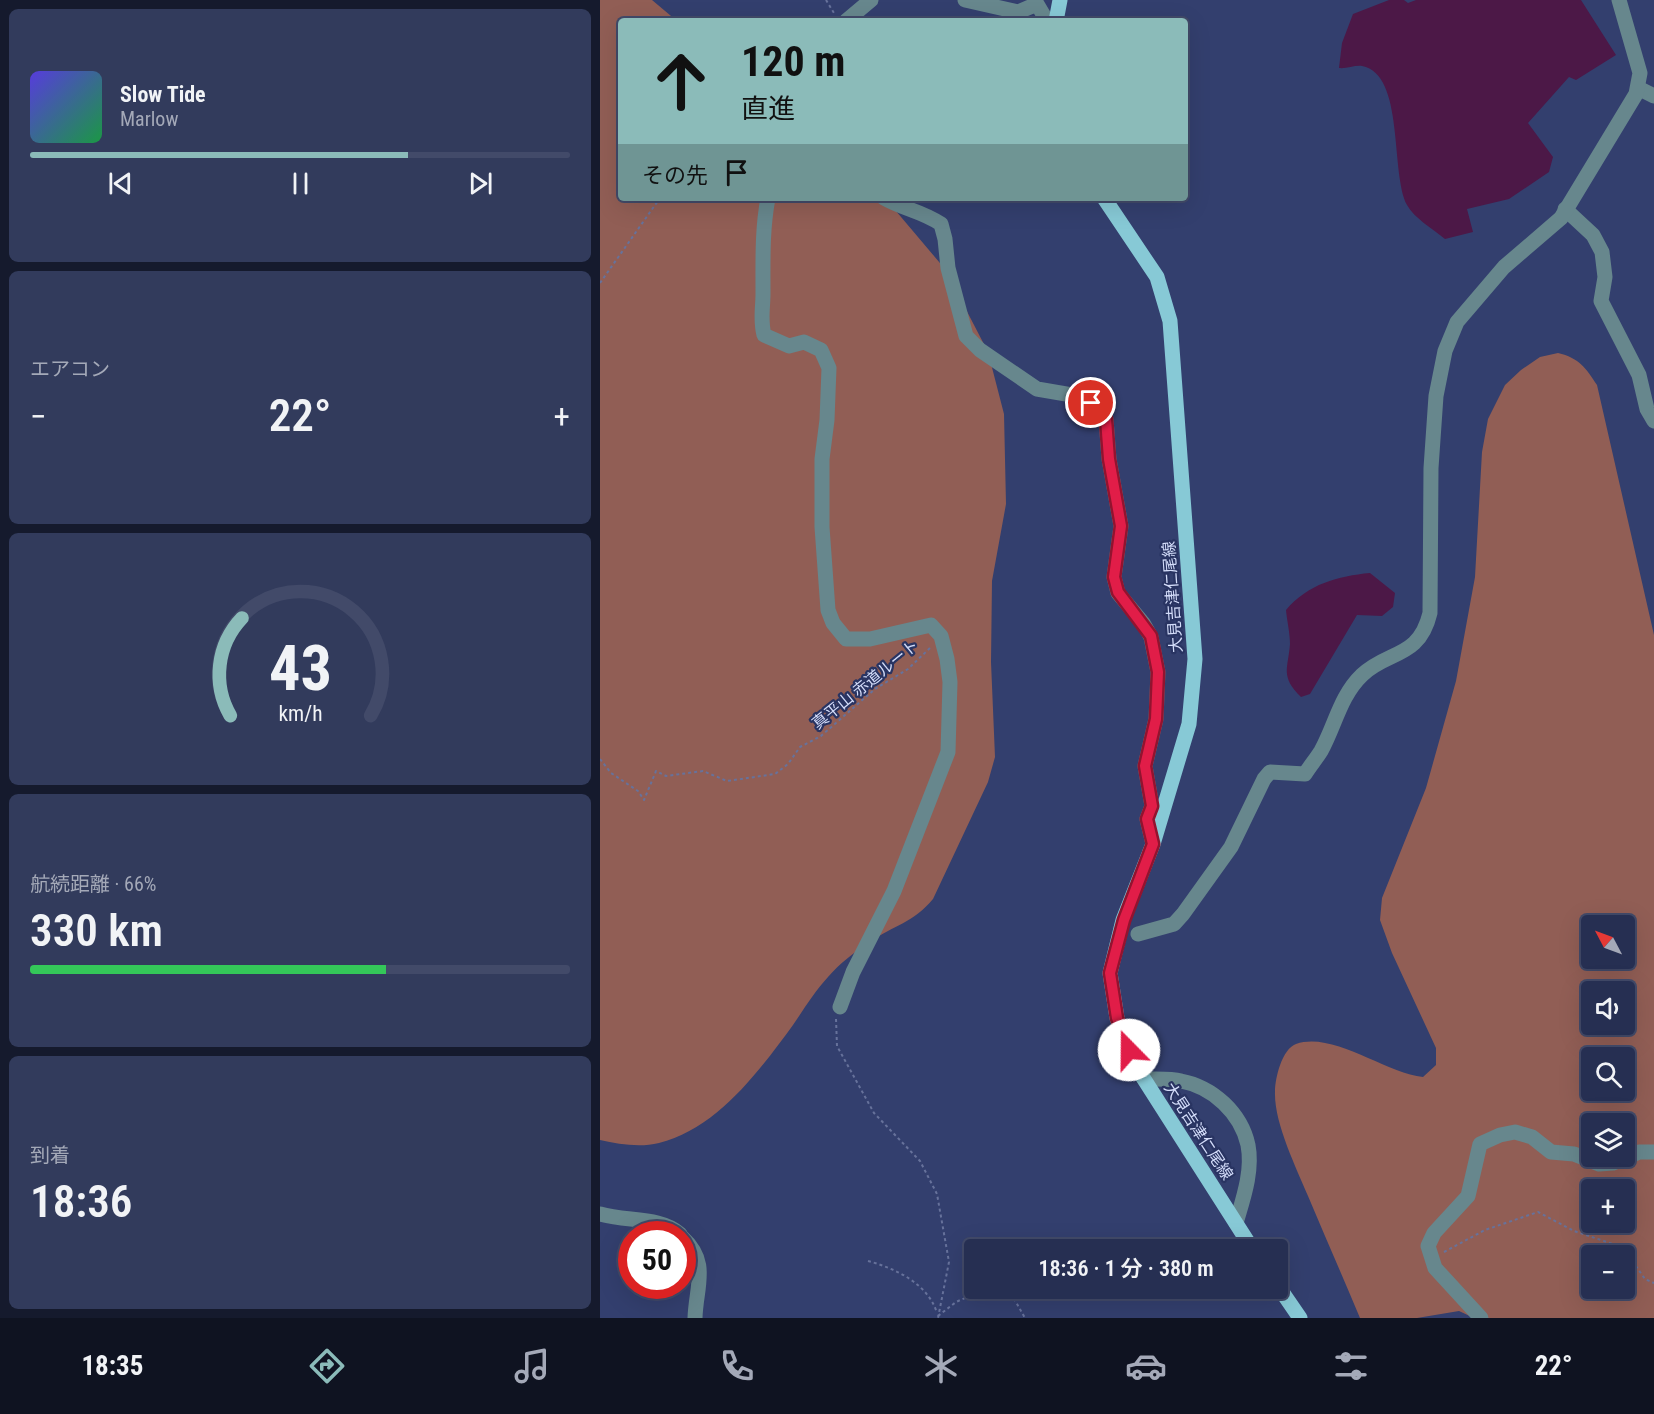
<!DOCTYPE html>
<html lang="ja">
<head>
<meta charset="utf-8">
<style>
	:root { --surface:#262f52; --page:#323b5c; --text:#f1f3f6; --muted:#a4a9b8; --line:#424a69; --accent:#8bbbb9 }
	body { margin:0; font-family:"Roboto Condensed","Noto Sans JP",sans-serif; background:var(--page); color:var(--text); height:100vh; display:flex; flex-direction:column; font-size:22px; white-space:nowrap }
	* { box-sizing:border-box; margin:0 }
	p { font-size:20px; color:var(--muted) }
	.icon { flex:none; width:33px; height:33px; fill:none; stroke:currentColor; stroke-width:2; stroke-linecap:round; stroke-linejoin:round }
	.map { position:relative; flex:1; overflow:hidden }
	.drawer { display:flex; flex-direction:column; gap:9px; padding:9px; background:#151a2d; width:600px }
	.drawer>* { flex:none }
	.top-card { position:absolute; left:18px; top:18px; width:570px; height:183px; border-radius:6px; box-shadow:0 6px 24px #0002,0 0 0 2px var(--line); background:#8bbbb9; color:#111; overflow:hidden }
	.needle { width:39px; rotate:311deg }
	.fabs { position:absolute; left:981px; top:915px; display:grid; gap:12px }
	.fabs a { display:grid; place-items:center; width:54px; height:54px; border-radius:6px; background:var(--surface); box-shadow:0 6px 24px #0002,0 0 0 2px var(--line); font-size:30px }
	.speed { position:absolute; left:18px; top:1221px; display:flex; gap:12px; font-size:30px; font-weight:700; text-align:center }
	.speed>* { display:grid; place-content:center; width:78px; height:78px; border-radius:50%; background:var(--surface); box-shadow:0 6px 24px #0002,0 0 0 2px var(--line); line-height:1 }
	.speed .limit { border:9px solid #d22; background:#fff; color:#111 }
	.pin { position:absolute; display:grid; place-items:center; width:51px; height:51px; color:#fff; margin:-26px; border:3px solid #fff; border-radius:50%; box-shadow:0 2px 6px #0007 }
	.me { position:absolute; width:66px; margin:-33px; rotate:338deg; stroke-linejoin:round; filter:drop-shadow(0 0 4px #0008) }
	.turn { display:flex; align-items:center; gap:21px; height:126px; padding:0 24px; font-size:27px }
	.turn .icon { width:78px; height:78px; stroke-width:2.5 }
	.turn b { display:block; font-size:42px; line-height:51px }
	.then { display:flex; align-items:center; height:57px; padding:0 24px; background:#0003; gap:12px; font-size:22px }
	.big { font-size:45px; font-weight:600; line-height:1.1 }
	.drawer .card { flex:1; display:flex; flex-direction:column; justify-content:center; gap:9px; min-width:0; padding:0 21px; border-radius:9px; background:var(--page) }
	.drawer .dial { align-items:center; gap:0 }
	.dial svg { height:156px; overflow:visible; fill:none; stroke:var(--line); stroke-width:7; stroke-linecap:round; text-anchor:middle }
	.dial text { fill:var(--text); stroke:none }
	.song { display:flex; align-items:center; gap:18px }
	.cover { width:72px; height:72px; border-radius:9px; background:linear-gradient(135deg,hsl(250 70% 55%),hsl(140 70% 35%)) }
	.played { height:6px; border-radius:3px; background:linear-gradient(90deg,var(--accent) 70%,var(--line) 70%) }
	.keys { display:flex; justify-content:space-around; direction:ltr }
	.heat { display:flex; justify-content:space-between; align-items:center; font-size:33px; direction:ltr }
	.charge { height:9px; border-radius:4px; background:linear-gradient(90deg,#34c759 66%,var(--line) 0) }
	.trip { position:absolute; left:364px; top:1239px; width:324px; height:60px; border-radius:6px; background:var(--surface); box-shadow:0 6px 24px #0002,0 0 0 2px var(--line); font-weight:600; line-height:60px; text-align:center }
	.tabs { display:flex; height:96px; justify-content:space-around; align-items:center; background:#0f1321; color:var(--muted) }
	.tabs .icon { width:42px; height:42px }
	.tabs .selected { color:var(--accent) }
	.tabs b { font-size:27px; color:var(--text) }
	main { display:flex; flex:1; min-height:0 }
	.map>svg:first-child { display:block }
	.green { fill:#915e55; fill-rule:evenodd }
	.water { fill:#4c1847 }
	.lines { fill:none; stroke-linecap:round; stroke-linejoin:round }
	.path { stroke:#67729b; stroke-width:2; stroke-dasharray:3 3; stroke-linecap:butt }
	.minor { stroke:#67878d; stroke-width:15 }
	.major { stroke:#87c9d6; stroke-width:15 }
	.route-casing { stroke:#92132f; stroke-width:15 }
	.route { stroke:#e11d48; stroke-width:10 }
	.labels { text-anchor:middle; stroke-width:4.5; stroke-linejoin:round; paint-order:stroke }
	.street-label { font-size:16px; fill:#d3dcf9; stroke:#293462 }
</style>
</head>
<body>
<main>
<section class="drawer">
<div class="card">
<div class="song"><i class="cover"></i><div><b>Slow Tide</b><p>Marlow</p></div></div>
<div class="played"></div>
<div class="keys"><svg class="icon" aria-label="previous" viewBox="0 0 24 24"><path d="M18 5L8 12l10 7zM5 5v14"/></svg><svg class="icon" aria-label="pause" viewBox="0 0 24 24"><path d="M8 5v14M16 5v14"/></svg><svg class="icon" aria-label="next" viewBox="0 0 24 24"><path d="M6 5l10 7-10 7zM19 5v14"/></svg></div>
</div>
<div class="card"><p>エアコン</p>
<div class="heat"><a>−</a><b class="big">22°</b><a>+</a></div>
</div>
<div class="card dial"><svg viewBox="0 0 100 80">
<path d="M14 69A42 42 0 1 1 86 69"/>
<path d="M14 69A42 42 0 0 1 20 19" stroke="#8bbbb9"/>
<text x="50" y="56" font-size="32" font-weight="700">43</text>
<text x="50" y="72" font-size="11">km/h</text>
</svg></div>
<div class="card"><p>航続距離 · 66%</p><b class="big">330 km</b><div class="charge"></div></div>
<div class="card"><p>到着</p><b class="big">18:36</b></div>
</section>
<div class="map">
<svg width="1054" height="1318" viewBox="0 0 1054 1318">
	<rect width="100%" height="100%" fill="#333f6e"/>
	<g class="green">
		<path d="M0,0H52L77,21H21V198H285L345,269L388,352L404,414L406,504L392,581L391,662L395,757L388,782L333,899C313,923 294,925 270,942C256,951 239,964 228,977C215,991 204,1009 193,1025C160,1070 117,1129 59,1143C39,1148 19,1144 0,1140Z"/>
		<path d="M958,353C979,358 986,368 997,385L1054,635V1318H874L859,1311L817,1318H760C743,1277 725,1237 708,1196C696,1167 674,1123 675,1092C675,1078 682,1049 696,1044C733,1031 785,1073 823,1077L836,1065V1048L792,953L780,920L782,898L826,788L856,681L875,577L882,452L888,419L905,385L921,370L940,357ZM992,926H1024V958H992ZM992,992H1024V1024H992ZM992,1058H1024V1090H992ZM992,1124H1024V1156H992ZM992,1190H1024V1222H992ZM992,1256H1024V1288H992Z"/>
	</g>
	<g class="water">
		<path d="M789,0H804L808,3L816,0H981L1016,55L976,80L969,77L928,123L953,157L949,172L909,199L867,209L873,232L845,239C833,229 814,218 807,205C790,172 805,74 762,66C755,65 746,69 739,68L742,43L753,14Z"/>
		<path d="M770,573L795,593L793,607L782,616L757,615L710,694L701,697C680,676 688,669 690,644C690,633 687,621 686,610C708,584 738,576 770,573Z"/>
	</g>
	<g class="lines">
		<g class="path">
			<polyline points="226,0 234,13"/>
			<polyline points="226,21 235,19"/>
			<polyline points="0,283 60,198"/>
			<polyline points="0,759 11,773 38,791 44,800 56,771 66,776 103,771 127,781 175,774 188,764 200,747 221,736 275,689 308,669 331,647"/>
			<polyline points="236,1019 237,1046 274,1113 320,1161 337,1194 349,1262 338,1318"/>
			<polyline points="844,1252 885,1230 938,1212 974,1231 1013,1244 1033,1262 1045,1279 1054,1283"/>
			<path d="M268,1261C297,1269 328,1284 337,1313"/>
			<polyline points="408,1288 425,1318"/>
			<polyline points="338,1316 356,1302 387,1288"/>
		</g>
		<g class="minor">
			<polyline points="365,0 418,12 437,4 447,21"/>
			<polyline points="246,21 271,0"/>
			<polyline points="1038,88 1054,96"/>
			<path d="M168,198C162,230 163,260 163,293C163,309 160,319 164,335L189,346L204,342L221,350L229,368L227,420L222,459V527L228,610L233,623L246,639H270L331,625L341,636L347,659L350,682L348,752L294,891L253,972L240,1007"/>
			<path d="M284,198C303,209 322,211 341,224L345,239L348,268L366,336L380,350L437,389L472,395L491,403L506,419L509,459L521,526L514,577L518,593L543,623L551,637L558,672L556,719L545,766L552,806L547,819L553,844"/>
			<polyline points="965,209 993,235 1002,252 1005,277 1001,301 1039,375 1047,409 1054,421"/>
			<path d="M538,934L574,924L583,914L631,847L664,779L670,772L705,774C710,766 716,759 721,751C735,726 740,696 762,675C788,650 819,659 830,613L831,468L836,396L845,351L857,322L904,267L961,218L1036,94L1040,73L1019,0"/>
			<path d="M544,1079C556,1079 570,1078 581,1081C613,1087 641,1113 648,1145C653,1171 643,1199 636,1223"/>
			<path d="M0,1214C26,1222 60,1216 80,1234"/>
			<path d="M82,1237C110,1262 96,1286 95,1318"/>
			<polyline points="881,1318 835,1268 828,1246 834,1233 868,1196 880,1144 900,1135 915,1132 932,1137 951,1152 974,1154 999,1164 1013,1163 1039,1152 1054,1152"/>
		</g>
		<g class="major">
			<polyline points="456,21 460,0"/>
			<polyline points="504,198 557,277 570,321 595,659 589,724 553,844 523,920 510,973 517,1018 535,1065 653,1250"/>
			<polyline points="678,1286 700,1318"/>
		</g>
	</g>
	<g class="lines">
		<defs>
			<polyline id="route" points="491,403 506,419 509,459 521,526 514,577 518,592 551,636 558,672 556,719 545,766 552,806 547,819 553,844 524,920 510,973 517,1018 529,1050"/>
		</defs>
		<use href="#route" class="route-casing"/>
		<use href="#route" class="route"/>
	</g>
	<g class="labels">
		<g class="street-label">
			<text transform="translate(572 597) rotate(-94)" y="6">大見吉津仁尾線</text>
			<text transform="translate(265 684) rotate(-39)" y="6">真平山 赤道ルート</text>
			<text transform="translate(599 1131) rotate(57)" y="6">大見吉津仁尾線</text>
		</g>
	</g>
</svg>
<div class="fabs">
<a><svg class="needle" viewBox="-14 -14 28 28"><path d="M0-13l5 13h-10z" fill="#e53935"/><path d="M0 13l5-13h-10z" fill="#a4a9b8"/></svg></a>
<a><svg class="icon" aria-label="sound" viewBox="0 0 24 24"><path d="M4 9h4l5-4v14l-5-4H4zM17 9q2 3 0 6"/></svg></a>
<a><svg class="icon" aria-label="search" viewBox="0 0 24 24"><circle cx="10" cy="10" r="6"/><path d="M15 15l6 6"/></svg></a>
<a><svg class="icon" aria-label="layers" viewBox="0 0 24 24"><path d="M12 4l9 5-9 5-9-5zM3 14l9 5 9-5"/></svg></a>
<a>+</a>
<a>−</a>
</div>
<div class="speed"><div class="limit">50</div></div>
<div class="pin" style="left:491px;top:403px;background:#d93025"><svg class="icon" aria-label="arrive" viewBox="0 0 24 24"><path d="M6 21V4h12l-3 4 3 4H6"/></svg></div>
<svg class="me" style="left:529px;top:1050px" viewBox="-20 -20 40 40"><circle r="19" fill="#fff"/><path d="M0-13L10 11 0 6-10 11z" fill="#e11d48"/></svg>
<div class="trip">18:36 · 1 分 · 380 m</div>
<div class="top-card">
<div class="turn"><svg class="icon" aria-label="ahead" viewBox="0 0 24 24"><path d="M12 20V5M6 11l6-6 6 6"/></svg><div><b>120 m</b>直進</div></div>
<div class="then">その先<svg class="icon" aria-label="arrive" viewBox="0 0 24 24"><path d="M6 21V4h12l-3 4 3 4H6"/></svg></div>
</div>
</div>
</main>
<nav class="tabs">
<b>18:35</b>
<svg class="icon selected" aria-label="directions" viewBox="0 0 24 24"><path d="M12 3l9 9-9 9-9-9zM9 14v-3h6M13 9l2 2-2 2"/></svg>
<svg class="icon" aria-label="music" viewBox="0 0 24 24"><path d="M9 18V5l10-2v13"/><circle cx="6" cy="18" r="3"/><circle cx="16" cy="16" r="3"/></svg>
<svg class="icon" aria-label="phone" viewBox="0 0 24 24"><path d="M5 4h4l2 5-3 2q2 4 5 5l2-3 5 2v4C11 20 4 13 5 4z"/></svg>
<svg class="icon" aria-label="climate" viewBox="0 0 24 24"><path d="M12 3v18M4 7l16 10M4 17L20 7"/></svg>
<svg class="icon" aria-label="car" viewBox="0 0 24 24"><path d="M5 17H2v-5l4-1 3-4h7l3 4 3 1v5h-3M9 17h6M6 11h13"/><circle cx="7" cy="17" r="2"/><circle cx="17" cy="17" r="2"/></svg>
<svg class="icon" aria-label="filters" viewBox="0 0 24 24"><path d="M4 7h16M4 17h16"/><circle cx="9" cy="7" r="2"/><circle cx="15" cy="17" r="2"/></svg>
<b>22°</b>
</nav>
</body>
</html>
